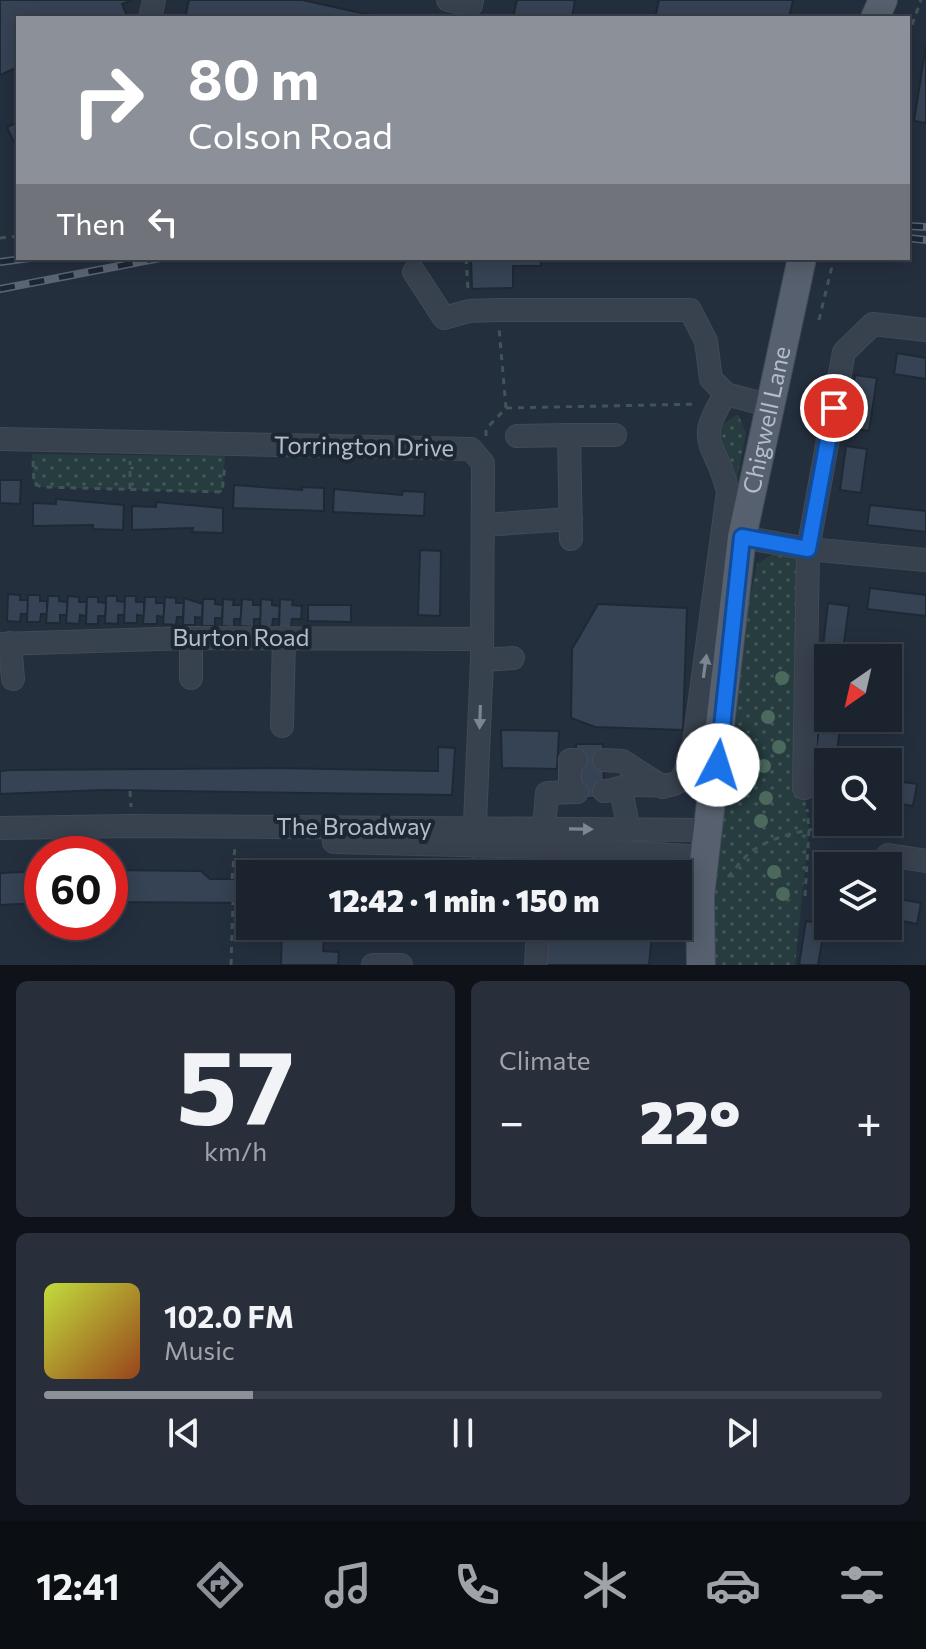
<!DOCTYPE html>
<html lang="en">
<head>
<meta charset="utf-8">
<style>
	:root { --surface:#1b232e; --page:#282f3a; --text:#f1f3f6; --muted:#a0a4aa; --line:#39404a; --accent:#8c9099 }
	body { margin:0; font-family:Commissioner,sans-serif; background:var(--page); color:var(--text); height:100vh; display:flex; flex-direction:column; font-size:30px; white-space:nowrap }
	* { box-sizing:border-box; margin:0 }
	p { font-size:26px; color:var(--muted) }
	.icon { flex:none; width:44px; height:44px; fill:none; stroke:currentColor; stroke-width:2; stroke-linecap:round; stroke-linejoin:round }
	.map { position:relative; height:965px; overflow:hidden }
	.sheet { display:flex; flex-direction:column; gap:16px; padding:16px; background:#0f1319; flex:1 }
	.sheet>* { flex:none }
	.top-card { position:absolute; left:16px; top:16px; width:894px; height:244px; border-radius:0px; box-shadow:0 4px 20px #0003,0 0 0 2px var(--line); background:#8c9099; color:#fff; overflow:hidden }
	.needle { width:52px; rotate:214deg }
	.fabs { position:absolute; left:814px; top:644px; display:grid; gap:16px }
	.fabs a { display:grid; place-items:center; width:88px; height:88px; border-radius:0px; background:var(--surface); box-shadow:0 4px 20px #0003,0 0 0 2px var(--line); font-size:40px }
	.speed { position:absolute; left:24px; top:836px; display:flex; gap:16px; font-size:40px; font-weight:700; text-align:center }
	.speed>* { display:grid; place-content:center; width:104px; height:104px; border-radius:50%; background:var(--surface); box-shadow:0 4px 20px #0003,0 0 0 2px var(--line); line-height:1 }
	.speed .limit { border:12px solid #d22; background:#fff; color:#111 }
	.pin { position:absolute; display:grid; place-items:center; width:68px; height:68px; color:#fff; margin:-34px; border:4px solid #fff; border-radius:50%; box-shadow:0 2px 8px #0007 }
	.me { position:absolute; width:88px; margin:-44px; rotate:5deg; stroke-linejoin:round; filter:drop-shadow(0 0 6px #0008) }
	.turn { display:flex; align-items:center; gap:28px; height:168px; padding:0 40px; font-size:36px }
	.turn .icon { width:104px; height:104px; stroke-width:2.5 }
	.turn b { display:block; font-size:56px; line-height:68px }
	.then { display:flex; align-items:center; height:76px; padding:0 40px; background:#0003; gap:16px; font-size:30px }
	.big { font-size:60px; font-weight:800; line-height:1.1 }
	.sheet .widget { flex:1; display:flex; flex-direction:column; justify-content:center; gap:12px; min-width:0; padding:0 28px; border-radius:12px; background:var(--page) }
	.sheet .dial { align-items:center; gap:0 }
	.dial b { font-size:104px; line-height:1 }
	.song { display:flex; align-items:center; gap:24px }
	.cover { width:96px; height:96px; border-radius:12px; background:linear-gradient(135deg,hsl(70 70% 55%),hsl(20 70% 35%)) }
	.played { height:8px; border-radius:4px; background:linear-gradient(90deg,var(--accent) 25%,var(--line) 25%) }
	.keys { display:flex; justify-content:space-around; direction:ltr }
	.heat { display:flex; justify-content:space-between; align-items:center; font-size:44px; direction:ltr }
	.sheet .tiles { flex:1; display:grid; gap:16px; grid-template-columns:1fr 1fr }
	.widget:last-child { grid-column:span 2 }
	.trip { position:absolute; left:236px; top:860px; width:456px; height:80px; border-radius:0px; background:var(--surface); box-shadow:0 4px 20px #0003,0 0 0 2px var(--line); font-weight:800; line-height:80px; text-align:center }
	.dock { display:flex; height:128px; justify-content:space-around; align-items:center; background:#0b0e12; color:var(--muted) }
	.dock .icon { width:56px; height:56px }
	.dock .on { color:var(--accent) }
	.dock b { font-size:36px; color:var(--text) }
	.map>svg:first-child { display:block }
	.grass { fill:url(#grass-dots) }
	.building { fill:#364354; stroke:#1f2835; stroke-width:2 }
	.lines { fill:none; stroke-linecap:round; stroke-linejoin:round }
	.minor-casing { stroke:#414a57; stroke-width:24 }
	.major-casing { stroke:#414a57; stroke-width:30 }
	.path { stroke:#3f5557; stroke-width:3; stroke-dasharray:6 6; stroke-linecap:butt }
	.minor { stroke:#38414e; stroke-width:22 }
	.major { stroke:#56606e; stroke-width:28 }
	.rail-casing { stroke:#5a6575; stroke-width:8 }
	.rail { stroke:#1d2633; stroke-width:5; stroke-dasharray:15; stroke-linecap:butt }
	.tree { fill:#4b6a5d }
	.oneway { fill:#7c8592 }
	.route-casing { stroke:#114b97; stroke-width:20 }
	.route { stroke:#1a73e8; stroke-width:14 }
	.labels { text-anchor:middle; stroke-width:8; stroke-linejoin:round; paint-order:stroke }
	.street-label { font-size:24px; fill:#b4bcc9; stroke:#1d2633 }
</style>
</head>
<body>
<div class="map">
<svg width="926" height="965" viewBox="0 0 926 965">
	<defs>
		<pattern id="grass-dots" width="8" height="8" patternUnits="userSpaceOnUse" patternTransform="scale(2)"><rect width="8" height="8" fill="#263c3f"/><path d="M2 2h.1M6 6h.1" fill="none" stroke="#435659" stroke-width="1.8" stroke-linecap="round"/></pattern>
	</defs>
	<rect width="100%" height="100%" fill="#242f3e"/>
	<g class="grass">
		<polygon points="738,414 746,433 735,488 716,429"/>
		<polygon points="32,454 225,456 222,492 42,487 34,484"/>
		<polygon points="771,555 785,555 800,561 804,788 809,830 795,965 701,965 719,747 757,564"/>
	</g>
	<g class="building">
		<polygon points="0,0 132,0 122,4 128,18 18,18 18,67 0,75"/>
		<polygon points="189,0 302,0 380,17 185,18"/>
		<polygon points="517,0 575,0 572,18 513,18"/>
		<polygon points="659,0 793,0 789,18 655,18"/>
		<polygon points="926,45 926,123 914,121"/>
		<polygon points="18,122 18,151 7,127"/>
		<polygon points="471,258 541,258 541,266 513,266 513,288 472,289"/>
		<polygon points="897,353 926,358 926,379 894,374"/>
		<polygon points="855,375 877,378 869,431 847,428"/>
		<polygon points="846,446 867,449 861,493 840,490"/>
		<polygon points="0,480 21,480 20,504 0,503"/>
		<polygon points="234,485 302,490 302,487 324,488 324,511 233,508"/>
		<polygon points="334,489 402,495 403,491 425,492 424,516 333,512"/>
		<polygon points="56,499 124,505 123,530 93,529 93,525 33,526 33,503 56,504"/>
		<polygon points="156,502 223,508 223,533 192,532 193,528 132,530 132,506 156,507"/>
		<polygon points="870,505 926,511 926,532 867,525"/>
		<polygon points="420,550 441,551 440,616 418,615"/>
		<polygon points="870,588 926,595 926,616 867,609"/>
		<polygon points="8,594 20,595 20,600 28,600 28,614 21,614 20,622 7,621"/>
		<polygon points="28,595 40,595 40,601 47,601 47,614 41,614 40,622 27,622"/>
		<polygon points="48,596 59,596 59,601 67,602 67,615 60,615 60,623 46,623"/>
		<polygon points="68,596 79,597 79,602 87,602 86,616 80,615 79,624 66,623"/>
		<polygon points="106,596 117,596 117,601 125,602 125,615 118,615 118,624 105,623"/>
		<polygon points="125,596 136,596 136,602 144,602 144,616 137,615 137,623 124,623"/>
		<polygon points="87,597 98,597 98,602 106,603 105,616 98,616 98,624 86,624"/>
		<polygon points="145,597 156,597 156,603 164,603 164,617 157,616 157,624 143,624"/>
		<polygon points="165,597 176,598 176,603 184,603 183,617 177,617 176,625 163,624"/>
		<polygon points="184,598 203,604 202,618 195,617 195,625 183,625"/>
		<polygon points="203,599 215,599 215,604 223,605 222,618 215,618 215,626 202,626"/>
		<polygon points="223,599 234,600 233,605 242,605 241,619 234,619 234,627 222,626"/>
		<polygon points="242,599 253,600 253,605 261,605 261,619 254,619 254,627 240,626"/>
		<polygon points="261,599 272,600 272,605 280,606 279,619 273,619 272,627 260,627"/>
		<polygon points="280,599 293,600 292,605 302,606 301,619 292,619 291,627 279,627"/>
		<polygon points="828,603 849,606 843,650 823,647"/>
		<polygon points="598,604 687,608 683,730 595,727 571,718 572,649"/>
		<polygon points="308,605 351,605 351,622 308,621"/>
		<polygon points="825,662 828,663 828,707 819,706"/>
		<polygon points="820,721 841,724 835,762 828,762 828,767 814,765"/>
		<polygon points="501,730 559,731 557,769 502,768"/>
		<polygon points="576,744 603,744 604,798 577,798"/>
		<polygon points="438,747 455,748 452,795 104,790 0,794 0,771 11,770 276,768 438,771"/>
		<polygon points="888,780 917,784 913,806 888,802"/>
		<polygon points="110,870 201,871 210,879 250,879 250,903 110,902"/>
		<polygon points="42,871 42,903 0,905 0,873"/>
		<polygon points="888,897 921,903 917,924 888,918"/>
		<polygon points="806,921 825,924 818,965 799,965"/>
		<polygon points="282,926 325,926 323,951 339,952 338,965 281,965"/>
		<polygon points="546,926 653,926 649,965 543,965"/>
	</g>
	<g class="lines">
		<defs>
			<g id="minor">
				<polyline points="448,0 471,5 472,0"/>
				<polyline points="150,18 154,0"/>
				<polyline points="414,272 444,318 469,311 497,310 690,310 706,341 711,379 726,394 767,405"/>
				<polyline points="517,436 569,435"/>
				<polyline points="0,439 471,449 483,463 482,660 474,846"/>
				<polyline points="483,525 571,519"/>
				<polyline points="742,537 808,549 926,560"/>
				<polyline points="571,539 569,435 615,435"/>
				<polyline points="191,638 191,678"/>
				<polyline points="10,643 13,679"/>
				<polyline points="0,644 191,638 482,639"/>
				<polyline points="482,660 513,658"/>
				<polyline points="282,726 284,637"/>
				<polyline points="604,760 622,761 663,787"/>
				<polyline points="804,788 808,549 844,352 873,324 926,330"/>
				<polyline points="621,790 629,830"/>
				<path d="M604,791C616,791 623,785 634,785C680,785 681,794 694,743L728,492C717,442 692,445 726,394"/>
				<polyline points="570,792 570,760 576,760"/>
				<polyline points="0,828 131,826 708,830"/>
				<polyline points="334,842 542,847 705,857"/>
				<polyline points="888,855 926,861"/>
				<polyline points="540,874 547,793 577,792"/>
				<polyline points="373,965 401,965"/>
				<polyline points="536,965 538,926"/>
			</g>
			<g id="major">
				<polyline points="875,18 883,0"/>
				<path id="s1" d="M701,965L700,896L742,537L802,258"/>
			</g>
		</defs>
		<use href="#minor" class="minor-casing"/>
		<use href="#major" class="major-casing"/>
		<g class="path">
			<polyline points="908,36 921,0"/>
			<polyline points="0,238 18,236"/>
			<polyline points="466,258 468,290"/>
			<polyline points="819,320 834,258"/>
			<polyline points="506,408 698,404"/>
			<polyline points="486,436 486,429 506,408 499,328"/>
			<polyline points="33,461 34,484 42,487 222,492 225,464"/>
			<polyline points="130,489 130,461"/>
			<polyline points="130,791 131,807"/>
			<polyline points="888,820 894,819 891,837"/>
			<path d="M728,877C736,868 745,855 755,849C788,828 835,827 873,822"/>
			<polyline points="232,879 235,847"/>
			<polyline points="805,896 809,830 807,809"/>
			<polyline points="231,965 233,902"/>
		</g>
		<use href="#minor" class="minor"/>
		<use href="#major" class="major"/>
		<defs>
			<g id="rail">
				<polyline points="908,226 926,227"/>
				<polyline points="908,238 926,240"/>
				<polyline points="0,262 30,258"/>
				<polyline points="0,289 160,258"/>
			</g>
		</defs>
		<use href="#rail" class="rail-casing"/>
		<use href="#rail" class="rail"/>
	</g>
	<g class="tree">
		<circle cx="782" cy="678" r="7"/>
		<circle cx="768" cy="717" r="7"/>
		<circle cx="779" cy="747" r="7"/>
		<circle cx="764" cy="766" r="7"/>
		<circle cx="766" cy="798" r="7"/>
		<circle cx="761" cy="821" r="7"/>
		<circle cx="774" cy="872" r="7"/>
		<circle cx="783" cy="894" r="7"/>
	</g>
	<defs><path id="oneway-solid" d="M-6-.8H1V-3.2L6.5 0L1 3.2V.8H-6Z" transform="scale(2)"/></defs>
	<g class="oneway">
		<use href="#oneway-solid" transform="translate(705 666) rotate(-82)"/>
		<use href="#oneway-solid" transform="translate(480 717) rotate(92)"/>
		<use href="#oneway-solid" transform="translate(581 829) rotate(1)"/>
	</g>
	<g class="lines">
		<defs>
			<polyline id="route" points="718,765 742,537 808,549 834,408"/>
		</defs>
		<use href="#route" class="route-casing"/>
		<use href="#route" class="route"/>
	</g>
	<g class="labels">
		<g class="street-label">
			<text dy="8" stroke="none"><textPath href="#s1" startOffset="550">Chigwell Lane</textPath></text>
			<text transform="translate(364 447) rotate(1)" y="8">Torrington Drive</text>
			<text x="241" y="646">Burton Road</text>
			<text x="354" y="835">The Broadway</text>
		</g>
	</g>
</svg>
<div class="fabs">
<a><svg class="needle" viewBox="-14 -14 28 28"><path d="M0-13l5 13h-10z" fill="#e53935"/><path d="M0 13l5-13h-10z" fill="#a0a4aa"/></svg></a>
<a><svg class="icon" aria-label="search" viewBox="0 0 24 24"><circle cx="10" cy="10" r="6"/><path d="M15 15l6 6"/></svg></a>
<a><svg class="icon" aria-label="layers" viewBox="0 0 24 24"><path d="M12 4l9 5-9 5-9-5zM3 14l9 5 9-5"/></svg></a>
</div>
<div class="speed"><div class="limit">60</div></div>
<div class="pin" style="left:834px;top:408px;background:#d93025"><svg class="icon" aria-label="arrive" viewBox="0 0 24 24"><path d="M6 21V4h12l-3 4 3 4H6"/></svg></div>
<svg class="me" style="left:718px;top:765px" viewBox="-20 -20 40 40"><circle r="19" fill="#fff"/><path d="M0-13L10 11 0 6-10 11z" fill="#1a73e8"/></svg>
<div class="trip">12:42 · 1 min · 150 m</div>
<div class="top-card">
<div class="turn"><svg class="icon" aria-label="right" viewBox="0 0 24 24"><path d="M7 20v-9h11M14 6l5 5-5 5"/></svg><div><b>80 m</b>Colson Road</div></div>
<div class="then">Then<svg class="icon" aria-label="left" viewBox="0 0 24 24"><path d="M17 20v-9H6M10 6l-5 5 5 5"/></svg></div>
</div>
</div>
<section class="sheet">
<div class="tiles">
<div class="widget dial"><b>57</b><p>km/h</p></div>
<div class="widget"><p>Climate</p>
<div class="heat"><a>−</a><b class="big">22°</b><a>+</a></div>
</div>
<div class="widget">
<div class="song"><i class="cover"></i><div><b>102.0 FM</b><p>Music</p></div></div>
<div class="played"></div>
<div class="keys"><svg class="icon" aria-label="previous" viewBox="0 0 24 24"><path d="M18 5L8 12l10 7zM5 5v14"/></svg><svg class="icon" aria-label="pause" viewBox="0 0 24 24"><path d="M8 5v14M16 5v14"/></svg><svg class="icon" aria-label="next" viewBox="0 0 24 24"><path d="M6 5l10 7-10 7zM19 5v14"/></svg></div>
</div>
</div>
</section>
<nav class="dock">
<b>12:41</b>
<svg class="icon on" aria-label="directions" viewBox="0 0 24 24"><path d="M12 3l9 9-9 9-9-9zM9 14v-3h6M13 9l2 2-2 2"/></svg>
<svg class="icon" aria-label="music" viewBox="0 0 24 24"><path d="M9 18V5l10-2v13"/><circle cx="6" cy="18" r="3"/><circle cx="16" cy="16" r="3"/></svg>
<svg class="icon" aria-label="phone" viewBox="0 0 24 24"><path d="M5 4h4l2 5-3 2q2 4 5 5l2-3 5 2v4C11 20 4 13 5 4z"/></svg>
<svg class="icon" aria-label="climate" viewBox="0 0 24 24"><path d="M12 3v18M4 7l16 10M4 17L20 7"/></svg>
<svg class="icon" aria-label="car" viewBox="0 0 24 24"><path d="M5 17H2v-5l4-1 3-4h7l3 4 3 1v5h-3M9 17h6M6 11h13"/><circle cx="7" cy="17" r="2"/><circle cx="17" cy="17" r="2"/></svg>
<svg class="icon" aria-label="filters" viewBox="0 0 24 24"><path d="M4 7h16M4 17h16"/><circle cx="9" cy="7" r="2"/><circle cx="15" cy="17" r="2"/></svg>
</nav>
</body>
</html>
